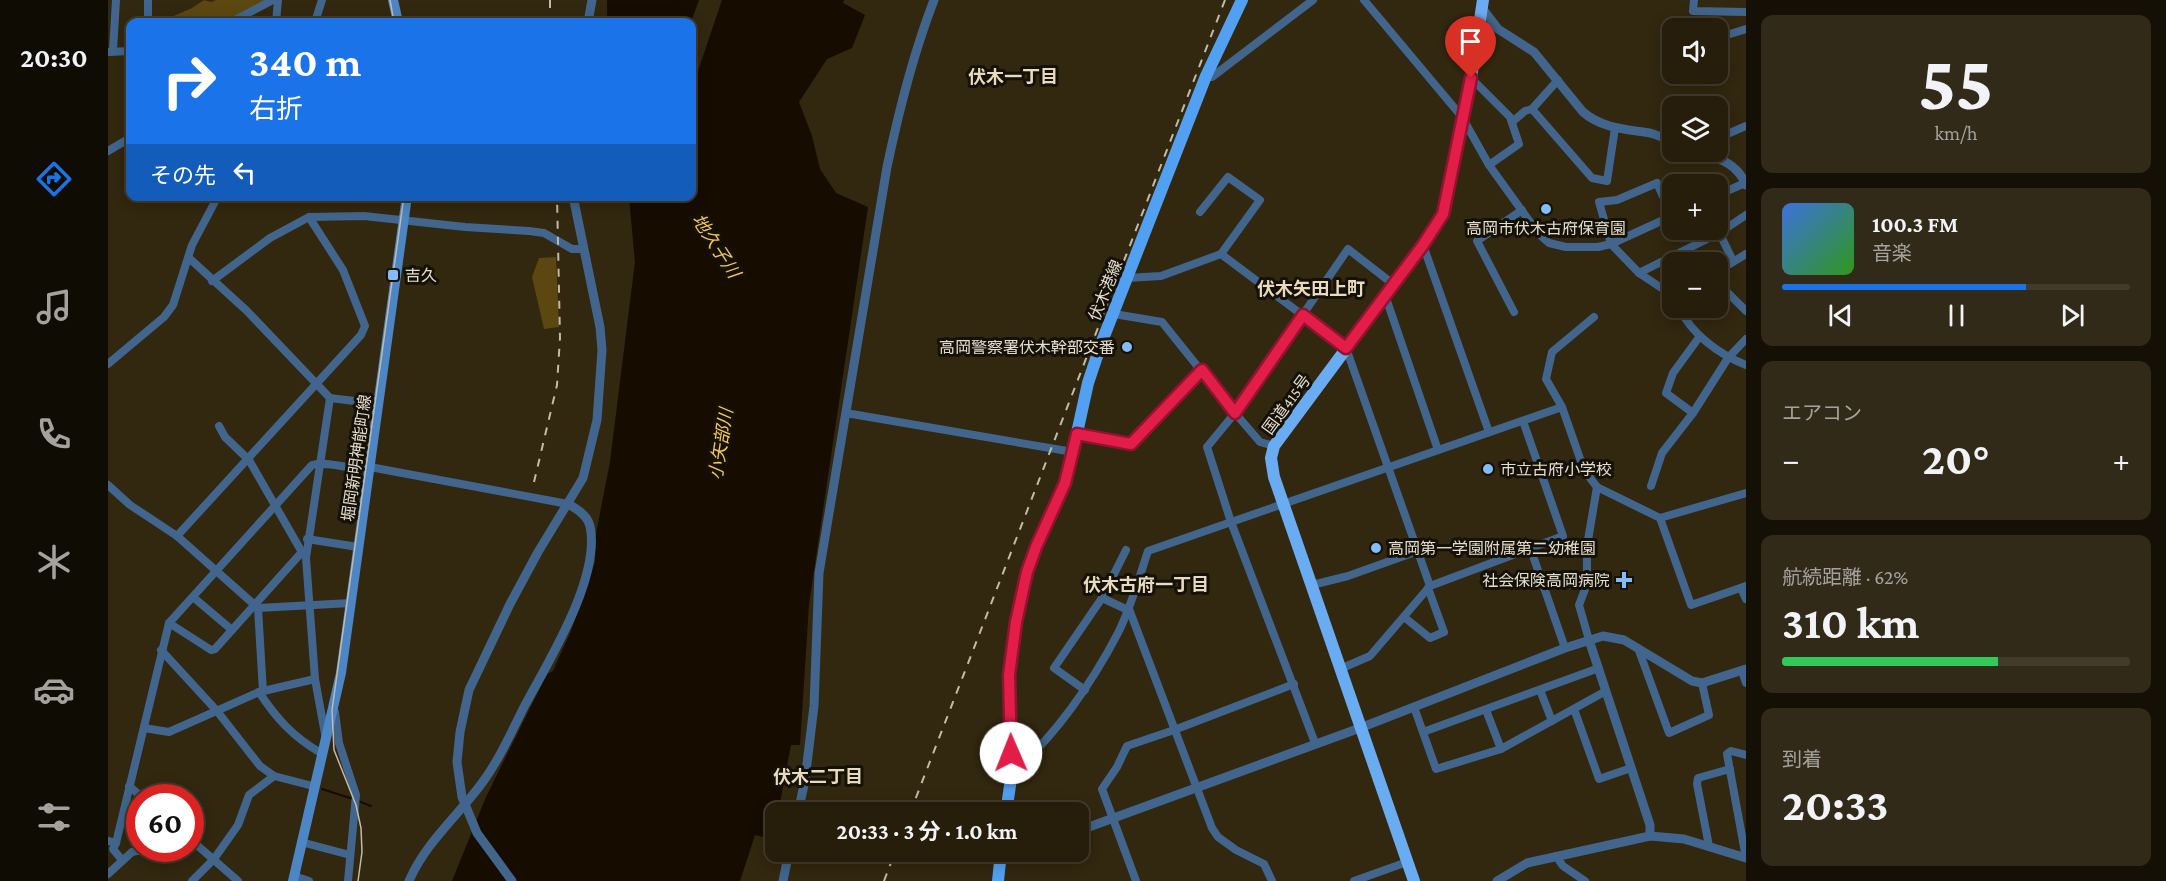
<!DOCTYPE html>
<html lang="ja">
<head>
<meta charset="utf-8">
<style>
	:root { --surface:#261d0b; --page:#322a19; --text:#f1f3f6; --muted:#a4a29d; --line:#423b2c; --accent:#1a73e8 }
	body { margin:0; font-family:"Crimson Pro","Noto Sans JP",serif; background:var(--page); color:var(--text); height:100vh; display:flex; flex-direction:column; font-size:22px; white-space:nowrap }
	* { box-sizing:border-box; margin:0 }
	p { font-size:20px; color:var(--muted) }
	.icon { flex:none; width:33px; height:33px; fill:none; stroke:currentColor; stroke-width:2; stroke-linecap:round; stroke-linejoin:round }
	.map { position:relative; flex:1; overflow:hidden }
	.panel { display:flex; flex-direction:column; gap:15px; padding:15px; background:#151006; width:420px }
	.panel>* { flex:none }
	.hud { position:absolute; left:18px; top:18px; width:570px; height:183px; border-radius:12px; box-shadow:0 3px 15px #0003,0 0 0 2px var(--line); background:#1a73e8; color:#fff; overflow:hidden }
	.controls { position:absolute; left:1554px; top:18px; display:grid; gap:12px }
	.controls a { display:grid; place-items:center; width:66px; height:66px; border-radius:12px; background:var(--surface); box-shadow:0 3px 15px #0003,0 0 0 2px var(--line); font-size:30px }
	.speed { position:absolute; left:18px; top:784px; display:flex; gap:12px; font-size:30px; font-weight:700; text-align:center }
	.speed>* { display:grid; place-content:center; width:78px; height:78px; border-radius:50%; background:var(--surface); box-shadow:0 3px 15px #0003,0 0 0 2px var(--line); line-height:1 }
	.speed .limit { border:9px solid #d22; background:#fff; color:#111 }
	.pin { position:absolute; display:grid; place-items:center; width:51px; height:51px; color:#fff; margin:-62px -26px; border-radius:50% 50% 50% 0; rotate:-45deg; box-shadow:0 0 6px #0007 }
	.pin .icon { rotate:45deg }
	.me { position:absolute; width:66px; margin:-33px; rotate:359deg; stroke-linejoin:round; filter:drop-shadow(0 0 4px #0008) }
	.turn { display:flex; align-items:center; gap:21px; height:126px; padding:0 24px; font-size:27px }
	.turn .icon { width:78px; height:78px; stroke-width:2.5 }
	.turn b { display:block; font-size:42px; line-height:51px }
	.then { display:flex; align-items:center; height:57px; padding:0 24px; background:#0003; gap:12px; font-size:22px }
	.big { font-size:45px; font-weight:700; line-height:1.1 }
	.panel .card { flex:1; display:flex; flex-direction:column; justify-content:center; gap:9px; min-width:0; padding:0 21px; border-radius:12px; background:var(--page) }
	.panel .dial { align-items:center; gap:0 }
	.dial b { font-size:78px; line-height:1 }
	.song { display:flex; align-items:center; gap:18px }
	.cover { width:72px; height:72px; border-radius:9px; background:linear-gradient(135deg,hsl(220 70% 55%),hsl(110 70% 35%)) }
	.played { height:6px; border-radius:3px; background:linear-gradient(90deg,var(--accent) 70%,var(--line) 70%) }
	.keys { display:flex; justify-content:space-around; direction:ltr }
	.heat { display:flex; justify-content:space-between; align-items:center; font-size:33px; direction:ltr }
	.charge { height:9px; border-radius:4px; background:linear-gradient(90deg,#34c759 62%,var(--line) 0) }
	.trip { position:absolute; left:657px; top:802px; width:324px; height:60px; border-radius:12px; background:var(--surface); box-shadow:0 3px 15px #0003,0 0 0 2px var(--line); font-weight:700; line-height:60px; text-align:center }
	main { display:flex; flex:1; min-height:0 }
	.dock { display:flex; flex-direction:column; width:108px; justify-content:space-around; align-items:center; background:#0f0c04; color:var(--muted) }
	.dock .icon { width:42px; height:42px }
	.dock .selected { color:var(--accent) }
	.dock b { font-size:27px; color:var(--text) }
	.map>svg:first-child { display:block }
	.green { fill:#5c4711 }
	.water { fill:#160c00 }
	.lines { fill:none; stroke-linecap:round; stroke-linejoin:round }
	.stream { stroke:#160c00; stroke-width:2 }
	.minor { stroke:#41658c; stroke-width:8 }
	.tertiary { stroke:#41658c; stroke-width:9 }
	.secondary { stroke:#4c86c5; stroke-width:10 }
	.primary { stroke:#52a0f1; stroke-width:12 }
	.trunk { stroke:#6aacf1; stroke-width:12 }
	.tram { stroke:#c2bbab; stroke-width:1.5 }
	.rail { stroke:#c2bbab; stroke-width:2; stroke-dasharray:8 8; stroke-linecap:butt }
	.route-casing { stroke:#92132f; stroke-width:15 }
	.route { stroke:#e11d48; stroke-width:10 }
	.poi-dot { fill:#83bcfb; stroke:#151107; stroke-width:2 }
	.labels { text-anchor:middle; stroke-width:6; stroke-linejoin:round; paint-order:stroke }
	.poi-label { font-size:16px; fill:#e3ddcf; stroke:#151107; text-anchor:start }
	.street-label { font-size:16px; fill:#e3ddcf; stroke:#151107 }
	.neighbourhood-label { font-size:18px; font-weight:bold; fill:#e8dabe; stroke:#151107 }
	.water-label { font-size:18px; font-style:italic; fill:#f6c759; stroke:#151107 }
</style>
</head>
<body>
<main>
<nav class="dock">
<b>20:30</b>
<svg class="icon selected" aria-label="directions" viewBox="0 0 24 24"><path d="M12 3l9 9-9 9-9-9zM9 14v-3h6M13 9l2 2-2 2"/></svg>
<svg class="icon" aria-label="music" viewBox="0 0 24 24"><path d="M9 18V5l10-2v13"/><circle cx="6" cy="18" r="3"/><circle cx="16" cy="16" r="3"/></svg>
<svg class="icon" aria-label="phone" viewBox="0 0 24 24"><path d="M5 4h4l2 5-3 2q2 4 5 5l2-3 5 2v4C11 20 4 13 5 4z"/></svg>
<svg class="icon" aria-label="climate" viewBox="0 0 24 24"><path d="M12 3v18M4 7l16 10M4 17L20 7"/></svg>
<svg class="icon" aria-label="car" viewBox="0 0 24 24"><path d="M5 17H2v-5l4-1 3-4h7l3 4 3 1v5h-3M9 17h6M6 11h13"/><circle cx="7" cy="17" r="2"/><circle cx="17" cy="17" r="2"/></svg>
<svg class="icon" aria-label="filters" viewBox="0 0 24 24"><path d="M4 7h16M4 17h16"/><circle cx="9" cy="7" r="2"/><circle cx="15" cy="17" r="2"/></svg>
</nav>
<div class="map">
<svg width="1638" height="881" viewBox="0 0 1638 881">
	<rect width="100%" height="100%" fill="#32270f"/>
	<g class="green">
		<polygon points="96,0 103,2 108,0 158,0 128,22 62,22 61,18 84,8"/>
		<polygon points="448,257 451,327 436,329 424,277 431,258"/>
	</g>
	<g class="water">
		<polygon points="499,0 591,0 583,22 499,22"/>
		<polygon points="614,0 736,0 735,3 757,15 744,48 719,59 691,102 704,136 712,169 728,193 760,207 701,604 692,745 683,745 670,813 668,813 667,840 647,835 632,881 344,881 378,797 439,674 445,671 463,631 487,562 487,539 502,462 527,262 521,197 584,196 584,89"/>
	</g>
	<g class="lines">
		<g class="stream">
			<polyline points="214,789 245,799"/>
			<polyline points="250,801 263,806"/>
		</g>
		<g class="minor">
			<polyline points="40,0 40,22"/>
			<polyline points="1256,0 1354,117 1381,165 1430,233 1441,243 1458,247 1490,247 1503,244 1564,216"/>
			<polyline points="1586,0 1585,11 1638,12"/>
			<polyline points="123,22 165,0"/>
			<polyline points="168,22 170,0"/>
			<polyline points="207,22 214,0"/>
			<polyline points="1610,34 1622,34 1638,29"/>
			<polyline points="5,51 8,0"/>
			<polyline points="1,52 22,51"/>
			<polyline points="1098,76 1104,77 1205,0"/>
			<polyline points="1363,78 1402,117 1411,144 1381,165"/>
			<polyline points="1424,109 1484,178 1499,181 1507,128"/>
			<polyline points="1404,122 1417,111 1424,109 1450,80"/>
			<polyline points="1610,138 1638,126"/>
			<polyline points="0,151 22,138"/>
			<polyline points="1610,195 1637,183"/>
			<polyline points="1564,216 1549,183 1509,200 1491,202 1503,244 1531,273 1564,295"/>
			<polyline points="1610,230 1625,261"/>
			<polyline points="1315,245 1381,432"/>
			<polyline points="1113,254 1238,348 1322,586"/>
			<polyline points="81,258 139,311 222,398 271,404"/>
			<polyline points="1610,271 1638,254"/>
			<polyline points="1531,273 1611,233 1638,215"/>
			<polyline points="1019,278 1053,276 1113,254 1152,200 1120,177 1092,212"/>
			<polyline points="104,281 162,238 201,217 256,216 357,227 421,231 436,233 464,249 476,249"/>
			<polyline points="1610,283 1638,311"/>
			<polyline points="1277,295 1330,450"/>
			<path d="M1571,308C1584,334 1610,354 1638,365"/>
			<polyline points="1406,312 1369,241 1414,210"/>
			<polyline points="1006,314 1054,322 1127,413 1152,442 1166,446"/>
			<polyline points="1486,317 1444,352 1438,379 1454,407 1476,470 1489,487 1552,518 1638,493"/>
			<polyline points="0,364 56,317 65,305 84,245 110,196"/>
			<polyline points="738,413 965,452"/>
			<polyline points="1585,413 1558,393 1565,373 1592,336"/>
			<polyline points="111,426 117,437 141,460 195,554"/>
			<polyline points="969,433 1023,444 1093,370"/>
			<polyline points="0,485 22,505 69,536 150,608 155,692"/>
			<polyline points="1543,486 1554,453 1585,413 1620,358 1638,339"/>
			<polyline points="1552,518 1583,605 1638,586"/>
			<polyline points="69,536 253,335 257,326 235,270 201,217"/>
			<polyline points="199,539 250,547"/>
			<polyline points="1423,550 1457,648"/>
			<polyline points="1204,585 1240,576 1310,551"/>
			<polyline points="1633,588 1638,599"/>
			<polyline points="85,597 124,630"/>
			<polyline points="994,598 1020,610"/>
			<polyline points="150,608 243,603"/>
			<polyline points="1021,609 1104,828 1110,837 1128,850 1156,864 1164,881"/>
			<polyline points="1296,617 1322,638 1336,632 1320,588"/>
			<polyline points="61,623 103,650 107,649 194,552"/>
			<polyline points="1481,640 1471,605 1479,584 1479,546 1489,487"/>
			<polyline points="1530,648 1561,733 1601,715 1594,683"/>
			<polyline points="53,650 109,711 152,766 166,776 205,786"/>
			<polyline points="1232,669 1262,656 1322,586 1455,536 1415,421"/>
			<polyline points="1634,671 1638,683"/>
			<polyline points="977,690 946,668 994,598 1018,550"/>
			<polyline points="1432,690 1444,721"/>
			<path d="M151,692C168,718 185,737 213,753"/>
			<polyline points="1306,707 1328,769 1393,749 1498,691"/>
			<polyline points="1466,709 1491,779 1523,768"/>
			<polyline points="1378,710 1393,749"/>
			<polyline points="227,712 231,743 248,795 240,881"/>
			<polyline points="36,728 61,732 151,692 207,679"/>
			<polyline points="1315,732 1491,668"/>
			<polyline points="217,734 207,679 198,558 222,398"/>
			<polyline points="1207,743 1123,522 1099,447 1127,413 1240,249 1285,284"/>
			<path d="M904,772C946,739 985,681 1010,633C1023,607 1031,578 1040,551L1454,407"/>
			<polyline points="21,786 35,798"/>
			<polyline points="82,839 130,881"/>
			<path d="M0,841L8,843L61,623L204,465C223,460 243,472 262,467L460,504"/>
			<polyline points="193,842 242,855"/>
			<polyline points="8,843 5,849 14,860"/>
			<polyline points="1601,846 1589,784 1590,778 1622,769"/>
			<polyline points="1448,856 1455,866 1477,881"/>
			<polyline points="1638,858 1619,754 1623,751 1638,755"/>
			<polyline points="0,874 24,852 39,849"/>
			<polyline points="186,876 201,881"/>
			<polyline points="84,881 106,859 130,825 141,795 166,776"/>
			<polyline points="1028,881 994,789 1009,767 1019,746 1066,730 1186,684"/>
			<polyline points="1246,881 1299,862"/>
		</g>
		<g class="tertiary">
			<path d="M1374,8L1390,29L1426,52L1475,112C1495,129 1518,129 1542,133C1550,135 1557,139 1564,141"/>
			<polyline points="480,22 484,0"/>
			<path d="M1591,152C1612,159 1629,163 1638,185"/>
			<polyline points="1481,640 1542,825 1542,836"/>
			<path d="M690,813L697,780L706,706L711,573L779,167C791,110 805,54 826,0"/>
			<polyline points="970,831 1252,728 1457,648 1495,636 1516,640 1584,681 1594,683 1638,669"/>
			<path d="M301,881C318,842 349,817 374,783C391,760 403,733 416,707C440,662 493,578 482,526C479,515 469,509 460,504"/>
			<polyline points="404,881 369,833 354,797 349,762 352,732 361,690 402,604 430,552 475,478 489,420 494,350 492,327 465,196"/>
			<polyline points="675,881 681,852"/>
			<polyline points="1389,881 1419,863 1542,836 1576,839 1638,858"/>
		</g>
		<g class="secondary">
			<polyline points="285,0 290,22"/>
			<polyline points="185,881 233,673 299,196"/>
		</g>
		<g class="primary">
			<polyline points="898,813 904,772 901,675 908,622 919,572 928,547 958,483 980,383 993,344 1098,76 1134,0"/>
			<polyline points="890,881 893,852"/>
		</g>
		<polyline class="trunk" points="1306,881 1166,477 1163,458 1166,446 1315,245 1335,214 1363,78 1375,0"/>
		<g class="tram">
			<polyline points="282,0 286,22"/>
			<polyline points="250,881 254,852 253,828 248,805 226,750 224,710 296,196"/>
		</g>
		<g class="rail">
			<polyline points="442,0 442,22"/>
			<polyline points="426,482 449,385 452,338 449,196"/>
			<polyline points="802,813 1117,0"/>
			<polyline points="776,881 787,852"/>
		</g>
	</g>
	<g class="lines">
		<defs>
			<polyline id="route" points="903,753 901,675 908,622 919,572 928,547 957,483 969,434 1023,444 1094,370 1127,413 1195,315 1238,348 1315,245 1335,214 1363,78"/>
		</defs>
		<use href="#route" class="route-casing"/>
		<use href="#route" class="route"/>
	</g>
	<g class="poi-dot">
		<circle cx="1438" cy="209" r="6"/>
		<rect x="279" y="269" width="12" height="12" rx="3"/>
		<circle cx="1019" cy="347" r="6"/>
		<circle cx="1380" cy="469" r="6"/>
		<circle cx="1268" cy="548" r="6"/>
		<path d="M1513 571h6v6h6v6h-6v6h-6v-6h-6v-6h6z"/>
	</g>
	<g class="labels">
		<g class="poi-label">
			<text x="1438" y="234" text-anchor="middle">高岡市伏木古府保育園</text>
			<text x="297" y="281">吉久</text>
			<text x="1007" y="353" text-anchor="end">高岡警察署伏木幹部交番</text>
			<text x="1392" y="475">市立古府小学校</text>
			<text x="1280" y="554">高岡第一学園附属第二幼稚園</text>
			<text x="1502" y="586" text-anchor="end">社会保険高岡病院</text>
		</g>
		<g class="street-label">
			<text transform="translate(997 290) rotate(-68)" y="6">伏木港線</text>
			<text transform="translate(1178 404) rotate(-54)" y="6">国道415号</text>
			<text transform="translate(248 458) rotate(-82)" y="6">堀岡新明神能町線</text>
		</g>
		<g class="neighbourhood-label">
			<text x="905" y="83">伏木一丁目</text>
			<text x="1203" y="295">伏木矢田上町</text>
			<text x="1038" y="591">伏木古府一丁目</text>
			<text x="710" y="783">伏木二丁目</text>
		</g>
		<g class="water-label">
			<text transform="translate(608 246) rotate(57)" y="6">地久子川</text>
			<text transform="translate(613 444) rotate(-81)" y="6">小矢部川</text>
		</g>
	</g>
</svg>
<div class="controls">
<a><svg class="icon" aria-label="sound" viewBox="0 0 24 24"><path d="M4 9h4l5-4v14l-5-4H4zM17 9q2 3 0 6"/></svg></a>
<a><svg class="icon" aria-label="layers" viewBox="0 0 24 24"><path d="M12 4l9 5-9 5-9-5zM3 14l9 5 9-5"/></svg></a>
<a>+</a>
<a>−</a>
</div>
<div class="speed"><div class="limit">60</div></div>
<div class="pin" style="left:1363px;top:78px;background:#d93025"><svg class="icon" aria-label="arrive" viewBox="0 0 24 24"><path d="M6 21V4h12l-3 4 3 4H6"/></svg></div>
<svg class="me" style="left:903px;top:753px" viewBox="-20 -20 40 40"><circle r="19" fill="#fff"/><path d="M0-13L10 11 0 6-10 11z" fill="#e11d48"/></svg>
<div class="trip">20:33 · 3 分 · 1.0 km</div>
<div class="hud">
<div class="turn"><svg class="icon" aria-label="right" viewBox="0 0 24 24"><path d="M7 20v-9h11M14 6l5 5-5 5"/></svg><div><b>340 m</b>右折</div></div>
<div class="then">その先<svg class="icon" aria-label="left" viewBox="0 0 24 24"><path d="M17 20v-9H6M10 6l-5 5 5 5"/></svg></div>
</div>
</div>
<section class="panel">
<div class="card dial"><b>55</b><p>km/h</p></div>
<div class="card">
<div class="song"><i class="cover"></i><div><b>100.3 FM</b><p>音楽</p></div></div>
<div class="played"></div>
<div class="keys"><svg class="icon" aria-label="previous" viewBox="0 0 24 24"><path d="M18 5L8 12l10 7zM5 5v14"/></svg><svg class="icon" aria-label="pause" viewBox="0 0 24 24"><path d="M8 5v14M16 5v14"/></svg><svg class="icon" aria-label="next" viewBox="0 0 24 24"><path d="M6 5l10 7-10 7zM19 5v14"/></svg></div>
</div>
<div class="card"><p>エアコン</p>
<div class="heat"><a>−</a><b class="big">20°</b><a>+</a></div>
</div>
<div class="card"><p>航続距離 · 62%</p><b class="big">310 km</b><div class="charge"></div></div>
<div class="card"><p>到着</p><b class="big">20:33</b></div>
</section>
</main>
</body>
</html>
